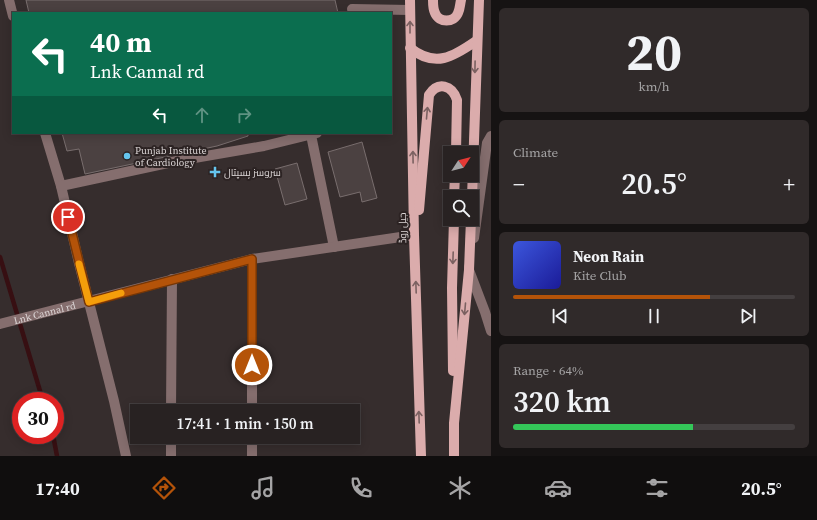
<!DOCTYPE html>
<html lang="en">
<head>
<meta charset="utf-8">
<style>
	:root { --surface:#282222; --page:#302a2a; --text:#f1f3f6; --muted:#a5a4a5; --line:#443f40; --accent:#b45309 }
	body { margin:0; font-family:"Source Serif 4",Cairo,serif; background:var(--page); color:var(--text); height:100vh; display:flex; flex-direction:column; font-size:15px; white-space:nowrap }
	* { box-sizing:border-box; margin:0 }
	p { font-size:13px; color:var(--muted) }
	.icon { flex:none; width:22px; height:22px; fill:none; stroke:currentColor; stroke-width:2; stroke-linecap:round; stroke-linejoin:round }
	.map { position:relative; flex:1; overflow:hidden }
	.side { display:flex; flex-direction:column; gap:8px; padding:8px; background:#161313; width:326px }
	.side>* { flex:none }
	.banner { position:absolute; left:12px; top:12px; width:380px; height:122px; border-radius:0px; box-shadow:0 2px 10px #0003,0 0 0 1px var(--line); background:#0b6e4f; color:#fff; overflow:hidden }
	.needle { width:26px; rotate:54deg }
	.buttons { position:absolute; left:443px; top:146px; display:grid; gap:8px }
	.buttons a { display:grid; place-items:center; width:36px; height:36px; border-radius:0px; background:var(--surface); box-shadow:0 2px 10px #0003,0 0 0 1px var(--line); font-size:20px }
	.speed { position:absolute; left:12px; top:392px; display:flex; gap:8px; font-size:20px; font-weight:700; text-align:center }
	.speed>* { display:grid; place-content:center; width:52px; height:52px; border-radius:50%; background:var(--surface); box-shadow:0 2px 10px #0003,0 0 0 1px var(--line); line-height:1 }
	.speed .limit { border:6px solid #d22; background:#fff; color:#111 }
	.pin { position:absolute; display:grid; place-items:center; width:34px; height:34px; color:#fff; margin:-17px; border:2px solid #fff; border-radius:50%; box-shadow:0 1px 4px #0007 }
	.me { position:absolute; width:44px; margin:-22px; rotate:0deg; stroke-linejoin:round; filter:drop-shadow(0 0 3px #0008) }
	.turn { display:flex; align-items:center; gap:14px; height:84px; padding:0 12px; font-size:18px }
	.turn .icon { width:52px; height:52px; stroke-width:2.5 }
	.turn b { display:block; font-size:28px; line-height:34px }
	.lanes { display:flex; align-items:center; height:38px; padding:0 12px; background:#0003; justify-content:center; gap:20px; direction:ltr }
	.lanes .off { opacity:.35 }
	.big { font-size:30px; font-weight:600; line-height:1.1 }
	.side .tile { flex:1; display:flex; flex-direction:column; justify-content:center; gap:6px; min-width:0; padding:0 14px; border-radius:6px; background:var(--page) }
	.side .dial { align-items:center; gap:0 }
	.dial b { font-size:52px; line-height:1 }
	.song { display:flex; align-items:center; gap:12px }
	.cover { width:48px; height:48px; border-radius:6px; background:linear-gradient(135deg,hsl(230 70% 55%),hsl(240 70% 35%)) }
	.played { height:4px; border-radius:2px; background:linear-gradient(90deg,var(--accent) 70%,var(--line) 70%) }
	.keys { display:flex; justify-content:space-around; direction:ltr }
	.heat { display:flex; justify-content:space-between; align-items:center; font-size:22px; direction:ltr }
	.charge { height:6px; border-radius:3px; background:linear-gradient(90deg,#34c759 64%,var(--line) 0) }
	.trip { position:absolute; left:130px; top:404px; width:230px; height:40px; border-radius:0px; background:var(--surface); box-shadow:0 2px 10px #0003,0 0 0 1px var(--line); font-weight:600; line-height:40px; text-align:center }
	.tab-bar { display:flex; height:64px; justify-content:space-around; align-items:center; background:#100e0e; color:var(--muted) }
	.tab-bar .icon { width:28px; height:28px }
	.tab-bar .selected { color:var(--accent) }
	.tab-bar b { font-size:18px; color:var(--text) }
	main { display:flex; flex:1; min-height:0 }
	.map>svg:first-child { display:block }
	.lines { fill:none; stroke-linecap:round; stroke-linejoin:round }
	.stream { stroke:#370f12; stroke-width:4.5 }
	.building { fill:#4b4141; stroke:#796e6e }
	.minor { stroke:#856e6e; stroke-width:10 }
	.major { stroke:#dbacac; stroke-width:10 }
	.oneway { stroke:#7b6161 }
	.route-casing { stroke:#753606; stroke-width:10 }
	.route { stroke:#b45309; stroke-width:7 }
	.slow { stroke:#f59e0b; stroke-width:7 }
	.poi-dot { fill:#65c5ee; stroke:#2c2323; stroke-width:1.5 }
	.labels { text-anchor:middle; stroke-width:4; stroke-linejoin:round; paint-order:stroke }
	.poi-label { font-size:10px; fill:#dcd6d6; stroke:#2c2323; text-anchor:start }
	.street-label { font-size:10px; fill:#dcd6d6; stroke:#2c2323 }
</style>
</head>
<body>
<main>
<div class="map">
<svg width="491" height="456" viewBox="0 0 491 456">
	<rect width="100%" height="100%" fill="#362d2d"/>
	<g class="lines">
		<g class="stream">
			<polyline points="0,257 43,401"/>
			<polyline points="53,435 57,456"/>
		</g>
	</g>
	<g class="building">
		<polygon points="26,0 335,0 338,13 29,13"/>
		<polygon points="62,133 248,133 248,136 217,146 85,174 79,149 67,151"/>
		<polygon points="362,142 377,198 362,202 360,192 340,197 328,152"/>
		<polygon points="297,163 307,199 285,205 275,169"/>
	</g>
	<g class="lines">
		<g class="minor">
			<polyline points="9,0 13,16"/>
			<polyline points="352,9 410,10"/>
			<polyline points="45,133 61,186 79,263 114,401 126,456"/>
			<polyline points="311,135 334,247"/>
			<polyline points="61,186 177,161 264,146 317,133"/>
			<polyline points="474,238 487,143 491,136"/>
			<polyline points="252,259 252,411"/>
			<polyline points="469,267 469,270 485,312 491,331"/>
			<path id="s1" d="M0,324L252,259L414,235"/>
			<polyline points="171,411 172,279"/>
			<polyline points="252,437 252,456"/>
			<polyline points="171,456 171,437"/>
		</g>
		<g class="major">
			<polyline points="410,0 414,235 421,456"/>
			<path d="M433,0C433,4 433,9 435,13C439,23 454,23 458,13C460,9 460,4 461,0"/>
			<path d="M410,48C435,68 453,57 476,41"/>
			<polyline points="454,197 455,175"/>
			<polyline points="472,197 479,0"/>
			<path d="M419,210L429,95C438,81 452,85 457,100L456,153"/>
			<polyline points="453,371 452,288 454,219"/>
			<polyline points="454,456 454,423 469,270 471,219"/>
		</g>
	</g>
	<defs><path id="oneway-shaft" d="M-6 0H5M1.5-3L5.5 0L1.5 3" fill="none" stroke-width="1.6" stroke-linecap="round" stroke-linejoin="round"/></defs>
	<g class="oneway">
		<use href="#oneway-shaft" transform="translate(410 27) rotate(-90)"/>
		<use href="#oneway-shaft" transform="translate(475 67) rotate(91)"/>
		<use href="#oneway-shaft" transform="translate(427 113) rotate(-85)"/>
		<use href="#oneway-shaft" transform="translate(413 157) rotate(-91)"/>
		<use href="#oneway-shaft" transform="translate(453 258) rotate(92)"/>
		<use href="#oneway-shaft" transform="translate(416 287) rotate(-92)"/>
		<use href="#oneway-shaft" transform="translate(465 309) rotate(95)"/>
		<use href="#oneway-shaft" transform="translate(419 417) rotate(-92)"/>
	</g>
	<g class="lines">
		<defs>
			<polyline id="route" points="68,217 89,302 252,259 252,365"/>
		</defs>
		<use href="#route" class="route-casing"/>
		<use href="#route" class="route"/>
		<polyline class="slow" points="79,264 89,302 121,293"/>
	</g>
	<g class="poi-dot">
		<circle cx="127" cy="156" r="4"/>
		<path d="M213 166h4v4h4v4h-4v4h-4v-4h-4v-4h4z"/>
	</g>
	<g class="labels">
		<g class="poi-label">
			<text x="135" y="154">Punjab Institute<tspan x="135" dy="12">of Cardiology</tspan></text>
			<text x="224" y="176">سروسز ہسپتال</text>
		</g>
		<g class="street-label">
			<text transform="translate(402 228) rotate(-91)" y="4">جیل روڈ</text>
			<text dy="4" stroke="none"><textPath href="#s1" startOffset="46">Lnk Cannal rd</textPath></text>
		</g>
	</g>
</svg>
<div class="buttons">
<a><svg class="needle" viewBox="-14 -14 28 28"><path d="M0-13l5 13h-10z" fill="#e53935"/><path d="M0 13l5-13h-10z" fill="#a5a4a5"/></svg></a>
<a><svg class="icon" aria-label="search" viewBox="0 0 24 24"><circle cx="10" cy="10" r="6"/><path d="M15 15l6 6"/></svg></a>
</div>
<div class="speed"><div class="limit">30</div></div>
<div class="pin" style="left:68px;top:217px;background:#d93025"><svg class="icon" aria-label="arrive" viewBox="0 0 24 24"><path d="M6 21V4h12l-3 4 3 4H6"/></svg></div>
<svg class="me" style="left:252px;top:365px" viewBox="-20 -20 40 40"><circle r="17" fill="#b45309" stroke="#fff" stroke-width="3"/><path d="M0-11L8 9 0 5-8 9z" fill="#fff"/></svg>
<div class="trip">17:41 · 1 min · 150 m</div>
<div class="banner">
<div class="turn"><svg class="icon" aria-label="left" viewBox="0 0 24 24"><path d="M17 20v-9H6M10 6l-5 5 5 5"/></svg><div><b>40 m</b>Lnk Cannal rd</div></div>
<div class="lanes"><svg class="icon" aria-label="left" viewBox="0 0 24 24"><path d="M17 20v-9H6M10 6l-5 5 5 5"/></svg><svg class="icon off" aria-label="ahead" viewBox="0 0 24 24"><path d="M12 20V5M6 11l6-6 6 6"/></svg><svg class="icon off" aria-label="right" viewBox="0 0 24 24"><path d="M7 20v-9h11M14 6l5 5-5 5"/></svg></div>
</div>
</div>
<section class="side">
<div class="tile dial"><b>20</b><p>km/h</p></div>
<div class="tile"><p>Climate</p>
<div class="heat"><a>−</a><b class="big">20.5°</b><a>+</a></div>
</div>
<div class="tile">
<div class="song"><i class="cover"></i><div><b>Neon Rain</b><p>Kite Club</p></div></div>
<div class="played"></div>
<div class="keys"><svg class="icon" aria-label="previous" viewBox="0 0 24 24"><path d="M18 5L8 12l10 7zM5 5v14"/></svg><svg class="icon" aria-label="pause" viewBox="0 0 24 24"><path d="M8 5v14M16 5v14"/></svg><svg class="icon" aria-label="next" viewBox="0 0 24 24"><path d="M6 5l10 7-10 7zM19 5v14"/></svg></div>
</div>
<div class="tile"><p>Range · 64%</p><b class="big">320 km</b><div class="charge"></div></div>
</section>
</main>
<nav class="tab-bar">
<b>17:40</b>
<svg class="icon selected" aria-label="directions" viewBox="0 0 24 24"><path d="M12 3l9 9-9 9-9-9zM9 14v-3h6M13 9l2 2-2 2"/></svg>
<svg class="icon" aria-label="music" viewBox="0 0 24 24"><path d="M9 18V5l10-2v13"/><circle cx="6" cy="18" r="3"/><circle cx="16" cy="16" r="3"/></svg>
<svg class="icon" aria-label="phone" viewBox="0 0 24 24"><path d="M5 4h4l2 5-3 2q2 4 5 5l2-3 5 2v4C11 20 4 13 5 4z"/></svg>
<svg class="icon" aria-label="climate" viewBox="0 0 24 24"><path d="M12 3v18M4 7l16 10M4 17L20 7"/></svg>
<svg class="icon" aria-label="car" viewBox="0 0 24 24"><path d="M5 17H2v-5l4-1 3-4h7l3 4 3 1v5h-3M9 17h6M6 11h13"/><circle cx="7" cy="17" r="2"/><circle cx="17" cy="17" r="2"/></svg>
<svg class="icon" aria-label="filters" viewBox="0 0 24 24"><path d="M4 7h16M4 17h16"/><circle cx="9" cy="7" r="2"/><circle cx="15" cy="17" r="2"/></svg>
<b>20.5°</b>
</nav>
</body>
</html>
